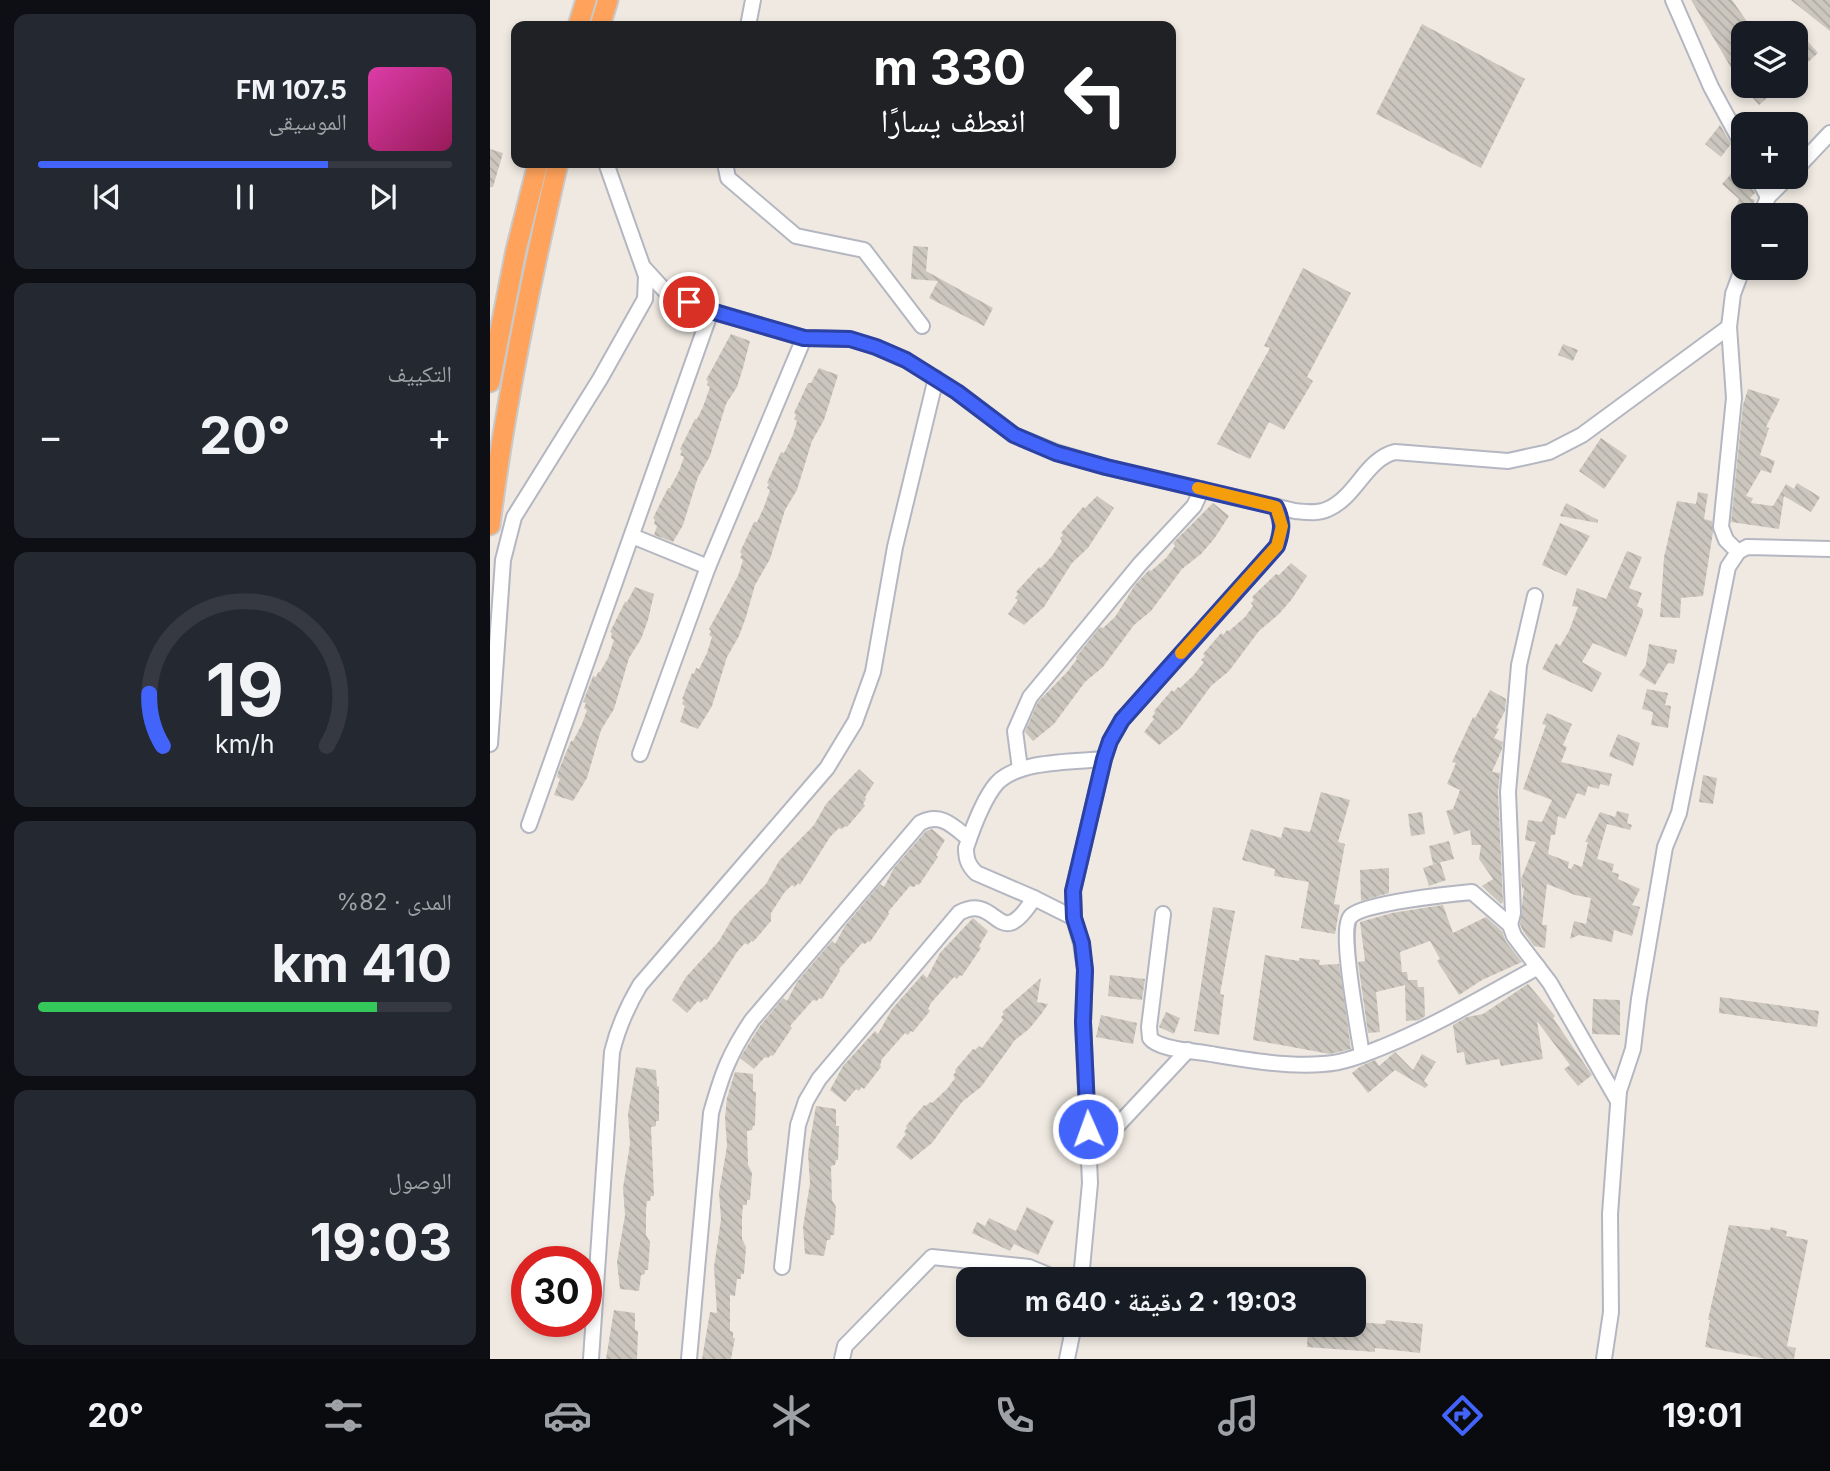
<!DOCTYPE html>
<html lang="ar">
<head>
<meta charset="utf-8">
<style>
	:root { --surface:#171b24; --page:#242831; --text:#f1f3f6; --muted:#9ea1a6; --line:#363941; --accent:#4264fb }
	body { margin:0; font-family:Inter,"Noto Naskh Arabic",sans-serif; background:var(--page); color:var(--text); direction:rtl; height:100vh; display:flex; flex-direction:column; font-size:26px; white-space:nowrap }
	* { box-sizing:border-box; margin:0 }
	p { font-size:23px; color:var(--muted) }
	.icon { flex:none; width:38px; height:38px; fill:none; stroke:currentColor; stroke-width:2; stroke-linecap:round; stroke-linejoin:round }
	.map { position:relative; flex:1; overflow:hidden; direction:ltr }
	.drawer { display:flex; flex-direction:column; gap:14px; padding:14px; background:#0d0f14; width:490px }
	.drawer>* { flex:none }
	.guide { position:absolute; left:21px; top:21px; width:665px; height:147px; border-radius:14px; box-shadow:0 4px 10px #0003; direction:rtl; background:#202124; color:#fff; overflow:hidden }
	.controls { position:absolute; left:1241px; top:21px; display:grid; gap:14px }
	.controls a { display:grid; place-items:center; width:77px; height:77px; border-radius:14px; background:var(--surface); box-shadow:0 4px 10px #0003; font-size:35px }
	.speed { position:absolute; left:21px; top:1246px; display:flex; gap:14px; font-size:35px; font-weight:700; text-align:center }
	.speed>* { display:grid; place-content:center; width:91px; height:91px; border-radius:50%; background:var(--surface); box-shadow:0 4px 10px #0003; line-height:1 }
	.speed .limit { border:10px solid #d22; background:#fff; color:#111 }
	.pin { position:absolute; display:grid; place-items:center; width:60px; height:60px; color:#fff; margin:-30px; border:4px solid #fff; border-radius:50%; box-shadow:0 2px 7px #0007 }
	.me { position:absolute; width:77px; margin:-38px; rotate:358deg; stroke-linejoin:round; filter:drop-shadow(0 0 5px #0008) }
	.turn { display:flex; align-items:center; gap:24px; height:147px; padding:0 35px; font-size:32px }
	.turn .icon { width:91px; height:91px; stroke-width:2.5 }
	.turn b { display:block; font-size:49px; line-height:60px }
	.big { font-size:52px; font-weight:700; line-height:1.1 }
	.drawer .widget { flex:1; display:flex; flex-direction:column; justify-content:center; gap:10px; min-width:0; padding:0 24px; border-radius:14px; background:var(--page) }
	.drawer .dial { align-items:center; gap:0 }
	.dial svg { height:182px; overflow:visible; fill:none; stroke:var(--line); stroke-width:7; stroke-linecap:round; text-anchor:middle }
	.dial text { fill:var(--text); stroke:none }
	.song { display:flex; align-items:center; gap:21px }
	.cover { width:84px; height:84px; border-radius:10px; background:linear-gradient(135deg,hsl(320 70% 55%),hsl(330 70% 35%)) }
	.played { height:7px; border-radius:4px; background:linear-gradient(90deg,var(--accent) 70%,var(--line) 70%) }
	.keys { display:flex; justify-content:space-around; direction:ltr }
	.heat { display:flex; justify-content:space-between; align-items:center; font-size:38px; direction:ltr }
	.charge { height:10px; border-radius:5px; background:linear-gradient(90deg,#34c759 82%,var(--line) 0) }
	.trip { position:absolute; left:466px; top:1267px; width:410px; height:70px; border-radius:14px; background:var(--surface); box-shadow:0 4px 10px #0003; font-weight:700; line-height:70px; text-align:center; direction:rtl }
	.tabs { display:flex; height:112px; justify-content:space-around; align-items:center; background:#090b0e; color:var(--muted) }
	.tabs .icon { width:49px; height:49px }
	.tabs .active { color:var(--accent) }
	.tabs b { font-size:32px; color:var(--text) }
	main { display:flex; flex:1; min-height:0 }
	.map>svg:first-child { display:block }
	.building { fill:url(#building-back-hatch) }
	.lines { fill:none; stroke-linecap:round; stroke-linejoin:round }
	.minor-casing { stroke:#b4b7c1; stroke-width:18 }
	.highway-casing { stroke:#c9c9c9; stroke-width:23 }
	.minor { stroke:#fff; stroke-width:14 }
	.highway { stroke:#ffa35c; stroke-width:19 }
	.route-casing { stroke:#2b41a3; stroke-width:18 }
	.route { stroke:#4264fb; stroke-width:12 }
	.slow { stroke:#f59e0b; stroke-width:12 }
</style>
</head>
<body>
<main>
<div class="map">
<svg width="1340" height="1359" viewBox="0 0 1340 1359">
	<defs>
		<pattern id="building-back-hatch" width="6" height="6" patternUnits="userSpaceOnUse" patternTransform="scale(1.75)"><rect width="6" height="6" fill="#cbc7bf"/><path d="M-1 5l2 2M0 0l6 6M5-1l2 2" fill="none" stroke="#afaba4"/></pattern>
	</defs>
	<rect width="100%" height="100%" fill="#efe9e1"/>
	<g class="building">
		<polygon points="1201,0 1242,0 1265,33 1253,33 1253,86 1291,86 1269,105 1252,86"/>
		<polygon points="1301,0 1340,0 1340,31 1321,16"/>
		<polygon points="932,24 1035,79 991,168 886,114"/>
		<polygon points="1306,28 1328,53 1306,73"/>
		<polygon points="1230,125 1241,144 1231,157 1215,144"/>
		<polygon points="0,149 13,153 3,187 0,187"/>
		<polygon points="1247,167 1253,173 1253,177 1257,177 1265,193 1260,198 1265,200 1259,213 1246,207 1249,199 1232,184"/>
		<polygon points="423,246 438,247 436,271 503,308 494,326 439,298 448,281 421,279"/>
		<polygon points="813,268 861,293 817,377 823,381 794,430 779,422 760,459 727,444 780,348 774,346"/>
		<polygon points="241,334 260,341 253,368 247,387 236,404 220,456 208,477 193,525 183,542 164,535 167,526 164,524 165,520 163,518 178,488 180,488 189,471 194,457 190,455 192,451 190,449 205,419 207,419 213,407 220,387 217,385 218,381 216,380"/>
		<polygon points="1073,344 1088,350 1083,361 1068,355"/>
		<polygon points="329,368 348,375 334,420 322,441 307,490 295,510 280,559 265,585 256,617 249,636 237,657 222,706 208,729 190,722 195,706 192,704 194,700 192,699 202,673 204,674 206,668 209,669 217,653 222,637 219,635 221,631 219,629 248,576 253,560 250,558 252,554 250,552 264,522 267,522 274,507 280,490 277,488 279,484 277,483 291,452 294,453 303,435 307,421 304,419 306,415 304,413 318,383 321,383"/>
		<polygon points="1258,389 1290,399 1276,427 1279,428 1270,455 1285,461 1281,473 1271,470 1256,496 1263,498 1261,503 1283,506 1296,484 1304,489 1307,483 1330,497 1321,512 1294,496 1289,529 1241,522 1253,405"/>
		<polygon points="1111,438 1137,456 1114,489 1089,471"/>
		<polygon points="1208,492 1218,494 1214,519 1222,521 1223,532 1213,596 1191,598 1190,618 1170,617 1174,557 1187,501 1206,504"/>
		<polygon points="607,496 624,508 598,548 582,563 554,607 534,625 518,614 528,600 525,598 528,594 526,592 549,567 551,568 562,556 572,541 570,538 573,535 571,533 593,507 595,508"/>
		<polygon points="723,503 739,516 724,539 711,554 692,569 661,611 644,625 613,667 595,682 564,724 543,741 535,732 548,702 577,672 587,659 586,657 610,627 613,628 625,617 645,585 659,570 661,571 676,558 685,546 683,543"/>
		<polygon points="1076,503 1108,520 1108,523 1070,516"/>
		<polygon points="1070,523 1100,536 1076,576 1052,565"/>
		<polygon points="1137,551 1152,557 1139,588 1152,593 1147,606 1153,609 1153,613 1136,657 1103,643 1092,662 1112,673 1102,692 1052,669 1066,643 1070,646 1079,631 1088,607 1082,606 1087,588 1116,599"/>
		<polygon points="801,563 817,576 802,599 789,614 769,631 739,671 721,686 690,728 669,745 654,732 664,719 662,717 665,713 664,711 682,690 684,692 688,687 690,688 703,676 714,662 711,660 715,656 713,654 731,633 733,635 737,630 739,631 755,617 763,606 761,603 764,600 762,597 786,574 789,575"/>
		<polygon points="145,587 164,594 158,620 151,639 139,658 124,709 111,730 97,778 83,801 64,795 70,779 67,777 68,772 81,741 83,741 92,724 97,710 94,708 96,703 93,702 103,676 106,677 108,672 110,672 118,658 124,640 121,638 122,633 120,632 135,602 137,602"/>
		<polygon points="1159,644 1187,650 1184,664 1178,663 1165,685 1149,675 1156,665"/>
		<polygon points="1157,689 1178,693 1175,705 1181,706 1178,728 1161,725 1163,712 1152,709"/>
		<polygon points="1000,690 1016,699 1015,711 1006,728 1009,729 1004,738 1013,742 1012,749 1002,772 1010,773 1008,792 1013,902 1011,904 992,886 1003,879 989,859 991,845 982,845 980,830 964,835 956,811 963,809 970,790 957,784 966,763 962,762 983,717 985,718"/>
		<polygon points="1057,713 1082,724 1073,745 1077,747 1071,762 1122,774 1119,786 1110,784 1109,789 1098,786 1095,796 1087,793 1075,819 1068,816 1065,835 1061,835 1058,854 1079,862 1078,868 1081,869 1084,864 1092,867 1098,842 1095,842 1110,812 1125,817 1127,811 1139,814 1137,823 1142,825 1140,830 1117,824 1107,859 1124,864 1122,872 1129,874 1128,879 1150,889 1142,905 1150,907 1142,936 1124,930 1122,942 1089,935 1080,939 1084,921 1096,924 1101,898 1085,895 1057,884 1052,925 1057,925 1055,948 1044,946 1033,931 1030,924 1034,887 1032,889 1031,879 1046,842 1035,840 1038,820 1052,822 1062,800 1033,789 1056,725 1052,724"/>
		<polygon points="1128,734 1150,743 1143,766 1119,756"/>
		<polygon points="369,769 384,783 375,797 376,799 373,804 375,806 357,827 355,826 352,829 349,828 340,837 310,885 308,883 305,887 302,885 294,893 281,913 281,921 263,942 261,941 258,945 255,943 247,952 217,1000 214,999 211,1003 208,1001 197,1013 182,1000 196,977 229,941 242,919 256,904 276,884 289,861 324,825 336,804"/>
		<polygon points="1213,775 1227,778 1223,804 1209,802"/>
		<polygon points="831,792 860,800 848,842 855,844 844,904 850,905 845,934 811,928 819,882 784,876 785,869 752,860 761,829 791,838 794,827 820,832"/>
		<polygon points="932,812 935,834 921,836 918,814"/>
		<polygon points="442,829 455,840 446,855 448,857 429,885 427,884 424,887 420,886 398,912 399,914 380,942 378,941 375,944 372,943 349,969 350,971 332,999 329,998 327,1001 323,1000 300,1026 302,1028 283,1056 281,1055 278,1058 275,1057 264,1069 250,1058 270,1026 293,998 297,1001 307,982 342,941 345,944 355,926 390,884 394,887 404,868 436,831"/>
		<polygon points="959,841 964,859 943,864 939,846"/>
		<polygon points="950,862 956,880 939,886 933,868"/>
		<polygon points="899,868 899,893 871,901 870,870"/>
		<polygon points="953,905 963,933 996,917 1012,931 1016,942 1032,962 992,980 969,995 947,961 950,959 940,941 910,952 912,972 917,972 918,980 927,980 928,987 934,987 935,1016 929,1020 916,1021 915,985 886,992 890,1032 878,1033 868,962 875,961 870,922 902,913"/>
		<polygon points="723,907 745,911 730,994 734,995 729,1035 704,1031"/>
		<polygon points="483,918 498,931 489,946 491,948 472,976 470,975 467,979 464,977 441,1003 438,1009 440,1011 423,1032 421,1031 418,1035 415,1033 392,1059 390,1065 391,1067 374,1089 372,1087 369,1091 366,1089 355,1102 340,1090 353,1066 385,1031 388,1034 402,1009 433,974 437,978 450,953"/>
		<polygon points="775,955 809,961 809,958 830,960 829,965 849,964 861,1049 840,1054 763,1040"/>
		<polygon points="620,975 655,979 652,1000 618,996"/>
		<polygon points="551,978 547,1002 558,1004 552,1013 539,1029 525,1040 491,1087 472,1102 442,1143 421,1160 406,1147 416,1134 414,1132 417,1128 416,1126 434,1105 436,1106 440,1102 442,1103 457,1089 465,1078 463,1075 466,1072 465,1070 483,1049 485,1050 489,1046 492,1048 513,1020 511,1017 514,1014 512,1012"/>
		<polygon points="1038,984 1065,1016 1063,1018 1102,1075 1088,1086 1074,1069 1080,1065 1047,1021 1053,1059 1011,1066 1009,1059 976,1065 974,1052 967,1053 963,1025 977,1017 993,1014"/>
		<polygon points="1230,997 1329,1011 1327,1027 1229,1013"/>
		<polygon points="1103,999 1130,1000 1130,1035 1102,1034"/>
		<polygon points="676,1012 690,1018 684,1034 669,1027"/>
		<polygon points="611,1015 647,1023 643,1044 606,1037"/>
		<polygon points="905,1052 923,1070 932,1054 946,1062 934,1081 938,1085 935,1088 905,1070 878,1093 862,1073 871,1066 885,1060 889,1066"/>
		<polygon points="146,1067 166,1070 167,1086 169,1087 169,1121 166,1121 166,1126 161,1127 164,1196 161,1196 160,1201 157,1201 156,1210 156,1235 160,1242 158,1270 155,1270 155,1274 151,1275 149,1291 130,1289 127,1262 135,1215 133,1188 140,1144 138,1114"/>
		<polygon points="245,1072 263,1074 263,1091 266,1092 265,1125 263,1126 262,1130 257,1131 258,1165 262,1173 260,1200 257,1200 257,1205 253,1205 252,1216 252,1239 256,1247 254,1274 251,1274 251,1279 247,1279 245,1296 240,1295 240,1331 243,1332 243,1338 245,1338 241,1359 212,1359 220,1312 227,1313 224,1267 231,1219 229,1193 237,1146 235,1118 237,1098"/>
		<polygon points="326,1106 346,1109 346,1126 349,1126 348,1160 346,1160 345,1165 341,1166 342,1200 346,1207 344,1235 341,1235 340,1240 337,1240 334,1256 315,1254 313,1227 320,1183 318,1153"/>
		<polygon points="537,1207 564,1221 548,1255 524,1244 520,1251 482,1233 487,1222 495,1226 499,1218 526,1231"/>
		<polygon points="1239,1225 1280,1230 1281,1227 1297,1231 1296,1236 1318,1240 1297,1346 1306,1348 1304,1359 1276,1359 1215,1347 1220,1320 1218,1320"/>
		<polygon points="124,1310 145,1313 145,1330 148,1331 147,1359 116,1359"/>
		<polygon points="896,1320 933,1324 930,1353 885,1348 885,1352 817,1347 818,1325 863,1325 863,1322 895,1324"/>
	</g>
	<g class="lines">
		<defs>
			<g id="minor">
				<polyline points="1183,0 1221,87 1253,146"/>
				<polyline points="258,26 263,0"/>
				<polyline points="235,163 238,178 306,236 374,250 432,326"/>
				<polyline points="1306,169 1340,133"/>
				<polyline points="1267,177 1278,197"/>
				<polyline points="1271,215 1278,197 1298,177"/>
				<path d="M154,268L177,293L221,311L314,338L360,339L386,347L416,360L467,392L524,435L566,452L616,467L805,511C816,512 828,514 838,509C866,497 876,459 905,452L1018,461L1059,452L1092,435L1239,327"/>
				<polyline points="142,536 218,567"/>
				<polyline points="1248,552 1236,540 1231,527 1244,398 1239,327 1243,294 1253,267"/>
				<polyline points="0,744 13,560 24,517 110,379 155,299 156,276 116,163"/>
				<polyline points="150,754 218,567 314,338"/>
				<polyline points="530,769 525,731 540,697 650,564 704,506 712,489"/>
				<polyline points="39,825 221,311"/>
				<path d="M673,914L659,1027L660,1038C669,1050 705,1051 721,1054C757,1060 797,1067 833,1064C854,1063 875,1054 895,1046C948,1024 997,995 1048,967"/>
				<path d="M584,918L544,898L486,873C478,865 476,859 476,848C483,827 493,799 507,783C529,760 584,762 614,759"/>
				<polyline points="1020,925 1023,913 1018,792 1029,665 1045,596"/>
				<path d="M872,1055C869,1034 848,927 861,916C875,903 960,894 982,892L1020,925L1024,936L1060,983L1128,1101"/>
				<polyline points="599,1156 698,1050"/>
				<path d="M292,1267L308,1125L316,1101L329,1079L469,913C509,891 507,957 544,898"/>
				<polyline points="591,1279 600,1183 593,1022 595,969 591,943 584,918 583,891 614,759 620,741 632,720 787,546 792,526 786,507"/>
				<path d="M101,1359L122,1052C128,1027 137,1007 150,985L337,768L365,722L383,672L405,547L446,378"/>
				<path d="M199,1359L221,1113C232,1074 239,1054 262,1020L430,823C451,812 463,826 479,839"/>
				<polyline points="352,1359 355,1346 442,1257 539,1267 568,1279"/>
				<polyline points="577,1359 584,1325"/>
				<polyline points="1114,1359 1121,1312 1120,1214 1129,1091 1143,1049 1149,999 1175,847 1189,813 1238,567 1248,552 1257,547 1340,549"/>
			</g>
			<g id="highway">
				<polyline points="88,26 96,0"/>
				<polyline points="110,26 118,0"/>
				<polyline points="0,382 26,250 48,163"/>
				<path d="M0,525C15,403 40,283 68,163"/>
			</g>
		</defs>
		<use href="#minor" class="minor-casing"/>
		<use href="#highway" class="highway-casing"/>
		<use href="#minor" class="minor"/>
		<use href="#highway" class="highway"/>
	</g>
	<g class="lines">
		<defs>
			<path id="route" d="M199,302L221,311L314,338L360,339L386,347L416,360L467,392L524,435L566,453L616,467L786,507C793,521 792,532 787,546L632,720L620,741L614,759L583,891L584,918L592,943L595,970L593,1022L598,1129"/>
		</defs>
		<use href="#route" class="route-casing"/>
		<use href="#route" class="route"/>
		<polyline class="slow" points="691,653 787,546 792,526 786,507 708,488"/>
	</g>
</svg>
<div class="controls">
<a><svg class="icon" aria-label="layers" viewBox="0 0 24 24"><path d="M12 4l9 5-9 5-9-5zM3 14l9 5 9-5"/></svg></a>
<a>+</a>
<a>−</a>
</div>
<div class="speed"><div class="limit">30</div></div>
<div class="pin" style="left:199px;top:302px;background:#d93025"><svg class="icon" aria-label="arrive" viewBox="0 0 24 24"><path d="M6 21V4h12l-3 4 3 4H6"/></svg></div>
<svg class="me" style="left:598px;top:1129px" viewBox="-20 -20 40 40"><circle r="17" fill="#4264fb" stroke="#fff" stroke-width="3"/><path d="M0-11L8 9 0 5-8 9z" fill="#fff"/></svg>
<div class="trip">19:03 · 2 دقيقة · 640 m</div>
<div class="guide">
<div class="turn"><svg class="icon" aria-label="left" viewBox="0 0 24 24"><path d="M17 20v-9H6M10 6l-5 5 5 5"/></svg><div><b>330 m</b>انعطف يسارًا</div></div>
</div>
</div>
<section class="drawer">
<div class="widget">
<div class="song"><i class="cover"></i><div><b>107.5 FM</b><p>الموسيقى</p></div></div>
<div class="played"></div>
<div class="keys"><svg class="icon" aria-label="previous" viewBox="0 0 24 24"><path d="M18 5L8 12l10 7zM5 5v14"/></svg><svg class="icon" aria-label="pause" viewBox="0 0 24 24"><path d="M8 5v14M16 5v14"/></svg><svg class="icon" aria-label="next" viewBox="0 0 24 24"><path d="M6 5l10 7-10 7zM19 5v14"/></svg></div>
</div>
<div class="widget"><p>التكييف</p>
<div class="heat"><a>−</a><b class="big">20°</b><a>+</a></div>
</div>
<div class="widget dial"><svg viewBox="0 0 100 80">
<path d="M14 69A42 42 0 1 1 86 69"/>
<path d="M14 69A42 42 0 0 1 8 46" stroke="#4264fb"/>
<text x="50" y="56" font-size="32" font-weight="700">19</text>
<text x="50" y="72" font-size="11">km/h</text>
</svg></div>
<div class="widget"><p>المدى · 82%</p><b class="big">410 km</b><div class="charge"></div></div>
<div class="widget"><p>الوصول</p><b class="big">19:03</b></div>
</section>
</main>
<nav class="tabs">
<b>19:01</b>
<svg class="icon active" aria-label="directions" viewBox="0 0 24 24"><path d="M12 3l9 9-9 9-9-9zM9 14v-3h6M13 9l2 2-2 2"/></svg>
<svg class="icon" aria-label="music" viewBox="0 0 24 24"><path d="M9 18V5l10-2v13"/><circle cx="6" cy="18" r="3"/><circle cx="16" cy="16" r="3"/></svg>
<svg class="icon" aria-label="phone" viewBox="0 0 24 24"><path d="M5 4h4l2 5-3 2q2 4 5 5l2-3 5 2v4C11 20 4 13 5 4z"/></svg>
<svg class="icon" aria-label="climate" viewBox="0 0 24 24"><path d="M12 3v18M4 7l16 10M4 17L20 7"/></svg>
<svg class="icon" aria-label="car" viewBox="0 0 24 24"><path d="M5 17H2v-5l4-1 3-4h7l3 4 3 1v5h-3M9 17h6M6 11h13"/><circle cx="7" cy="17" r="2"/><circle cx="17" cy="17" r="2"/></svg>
<svg class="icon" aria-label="filters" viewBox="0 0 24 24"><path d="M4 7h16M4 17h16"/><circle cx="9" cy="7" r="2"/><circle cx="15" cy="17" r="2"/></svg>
<b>20°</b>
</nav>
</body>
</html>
